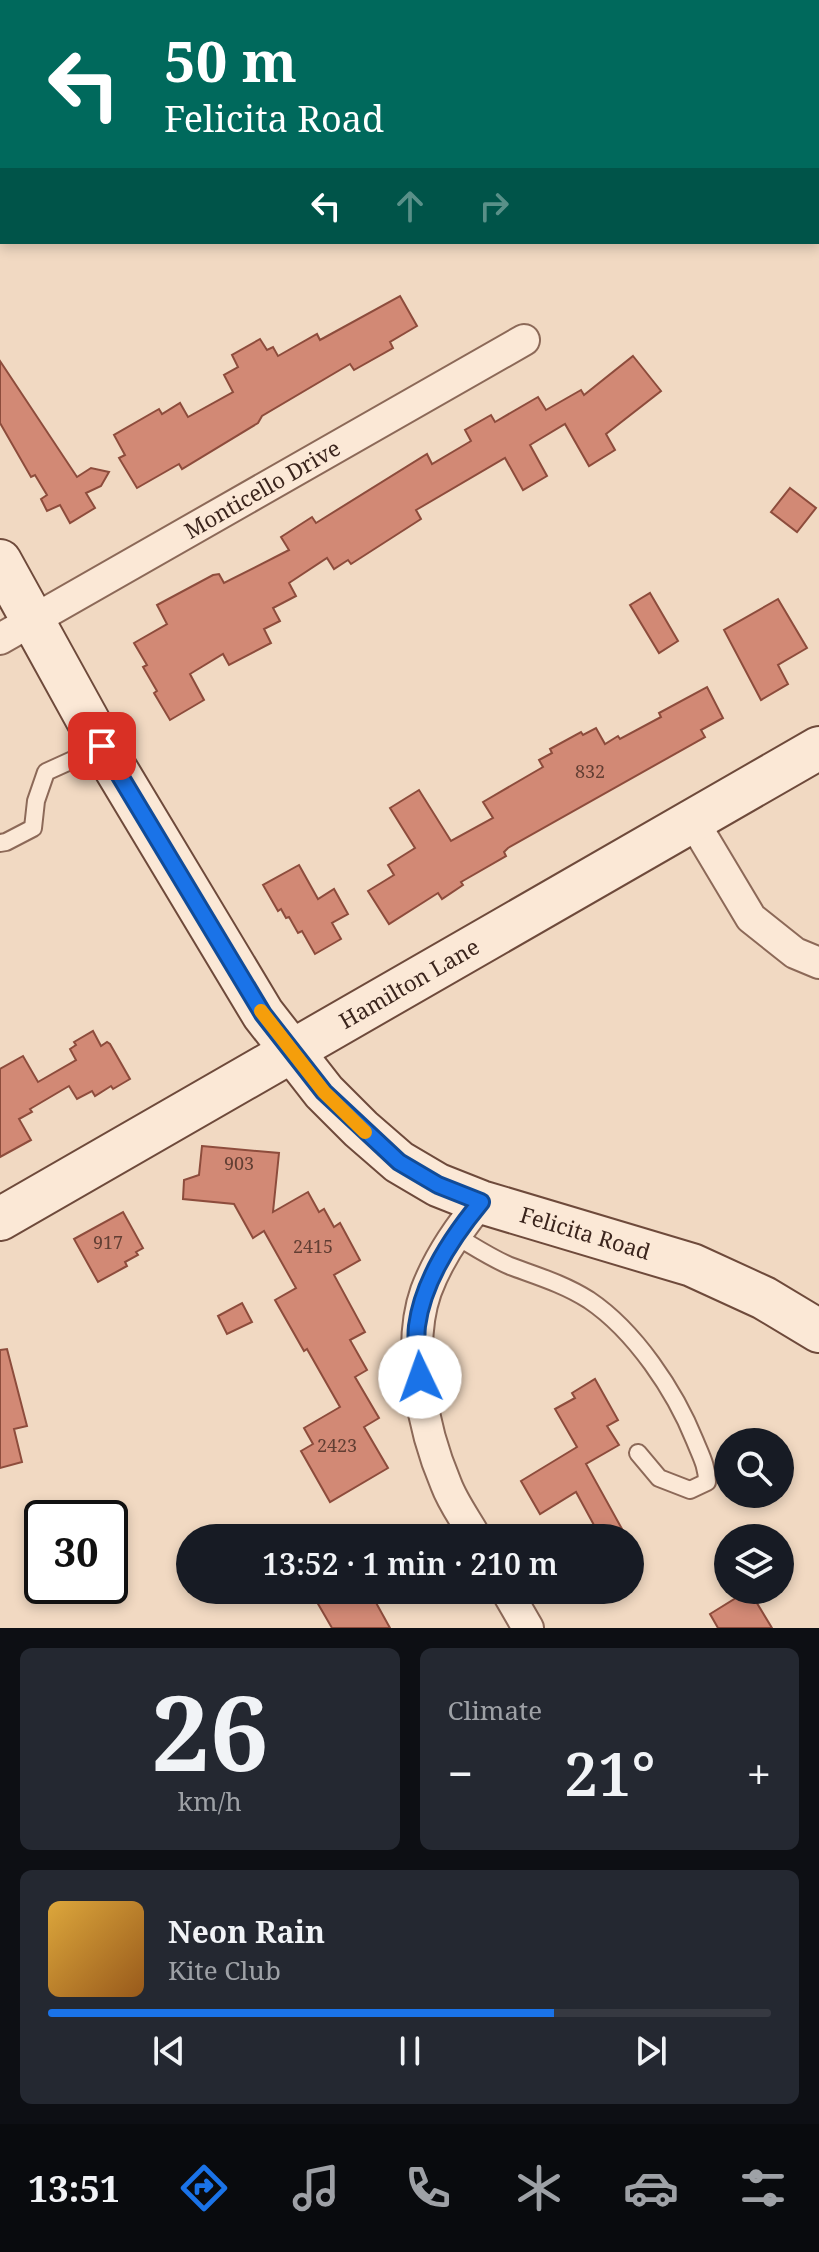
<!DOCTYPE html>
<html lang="en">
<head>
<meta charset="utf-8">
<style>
	:root { --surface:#171b24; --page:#242831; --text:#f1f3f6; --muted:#9ea1a6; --line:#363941; --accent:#1a73e8 }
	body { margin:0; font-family:"Noto Serif",serif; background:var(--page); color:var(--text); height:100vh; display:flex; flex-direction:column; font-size:30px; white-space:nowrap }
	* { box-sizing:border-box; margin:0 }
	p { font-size:26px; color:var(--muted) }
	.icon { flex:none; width:44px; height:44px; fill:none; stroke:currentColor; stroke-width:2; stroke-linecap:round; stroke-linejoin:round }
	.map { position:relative; height:1628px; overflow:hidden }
	.side { display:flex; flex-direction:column; gap:20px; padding:20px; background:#0d0f14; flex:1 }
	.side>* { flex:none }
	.top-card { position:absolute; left:0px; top:0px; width:820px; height:244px; box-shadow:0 4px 12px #0003; background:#00695c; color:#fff; overflow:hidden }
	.controls { position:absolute; left:714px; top:1428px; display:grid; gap:16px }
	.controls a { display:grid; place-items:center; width:80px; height:80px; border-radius:50%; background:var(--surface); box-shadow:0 4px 12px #0003; font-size:40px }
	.speed { position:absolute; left:24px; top:1500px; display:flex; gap:16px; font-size:40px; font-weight:700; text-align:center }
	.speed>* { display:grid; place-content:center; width:104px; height:104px; border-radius:50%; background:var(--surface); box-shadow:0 4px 12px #0003; line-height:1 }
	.speed .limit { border:4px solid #111; border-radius:12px; background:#fff; color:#111 }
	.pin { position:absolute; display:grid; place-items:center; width:68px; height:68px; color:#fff; margin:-34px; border-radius:16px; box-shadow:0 4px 12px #0006 }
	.me { position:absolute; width:88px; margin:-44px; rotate:357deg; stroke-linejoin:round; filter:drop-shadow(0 0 6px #0008) }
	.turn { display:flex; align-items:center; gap:28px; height:168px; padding:0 32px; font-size:36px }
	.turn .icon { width:104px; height:104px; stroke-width:2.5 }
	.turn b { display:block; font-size:56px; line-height:68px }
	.lanes { display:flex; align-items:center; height:76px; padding:0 32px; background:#0003; justify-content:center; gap:40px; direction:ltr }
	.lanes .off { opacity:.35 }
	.big { font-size:60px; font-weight:600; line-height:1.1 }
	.side .tile { flex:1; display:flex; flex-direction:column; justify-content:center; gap:12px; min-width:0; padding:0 28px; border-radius:12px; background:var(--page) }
	.side .dial { align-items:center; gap:0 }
	.dial b { font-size:104px; line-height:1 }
	.song { display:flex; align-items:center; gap:24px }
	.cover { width:96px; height:96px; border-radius:12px; background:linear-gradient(135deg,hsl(40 70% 55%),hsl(30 70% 35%)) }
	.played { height:8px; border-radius:4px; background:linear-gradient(90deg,var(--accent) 70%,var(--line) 70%) }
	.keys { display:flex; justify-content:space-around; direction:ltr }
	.heat { display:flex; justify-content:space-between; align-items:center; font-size:44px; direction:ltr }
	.side .tiles { flex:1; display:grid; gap:20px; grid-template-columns:1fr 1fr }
	.tile:last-child { grid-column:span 2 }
	.trip { position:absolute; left:176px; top:1524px; width:468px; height:80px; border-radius:40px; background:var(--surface); box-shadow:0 4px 12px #0003; font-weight:600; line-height:80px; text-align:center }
	.menu { display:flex; height:128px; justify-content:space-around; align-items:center; background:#090b0e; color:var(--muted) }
	.menu .icon { width:56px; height:56px }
	.menu .active { color:var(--accent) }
	.menu b { font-size:36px; color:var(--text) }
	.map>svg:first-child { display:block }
	.building { fill:#d28975; stroke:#8d4c3c; stroke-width:2 }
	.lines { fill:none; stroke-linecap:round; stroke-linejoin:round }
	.lane-casing { stroke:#8c6958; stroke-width:20 }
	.street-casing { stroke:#8c6958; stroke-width:34 }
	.secondary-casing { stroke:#6e4a3b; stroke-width:46 }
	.lane { stroke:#fbe8d6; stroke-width:16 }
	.street { stroke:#fbe8d6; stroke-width:30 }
	.secondary { stroke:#fbe8d6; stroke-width:42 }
	.route-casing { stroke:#114b97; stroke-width:20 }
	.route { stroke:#1a73e8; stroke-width:14 }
	.slow { stroke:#f59e0b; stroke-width:14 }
	.labels { text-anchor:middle; stroke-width:8; stroke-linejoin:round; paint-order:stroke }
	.number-label { font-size:18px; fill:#613e33 }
	.street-label { font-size:22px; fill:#3b251d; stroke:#f8e5d2 }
</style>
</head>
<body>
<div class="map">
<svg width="819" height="1628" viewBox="0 0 819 1628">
	<rect width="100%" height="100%" fill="#f1d9c2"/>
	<g class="building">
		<polygon points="400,296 417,326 390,342 393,348 354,370 350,364 262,416 258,423 182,469 179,464 137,488 119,458 125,455 114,435 159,409 162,414 180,403 188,417 233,392 224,375 238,367 232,355 260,339 267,350 273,347 278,356 317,334 320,340"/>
		<polygon points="633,356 661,391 606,434 615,450 589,466 565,424 530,445 547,476 523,490 505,458 416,510 421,519 351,564 348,560 334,569 327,558 289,583 296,596 273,608 280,621 264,629 271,643 229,665 223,654 190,674 204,700 170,720 154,693 157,691 143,667 147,665 134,643 167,624 157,605 213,575 219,574 224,583 289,550 281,537 312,517 316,523 427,454 432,464 471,441 465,430 491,415 495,422 538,397 546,410 581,390 584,395"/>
		<polygon points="0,361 77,477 91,468 109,472 101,486 86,493 95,508 70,523 60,505 47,511 41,499 47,495 35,475 31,477 0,423"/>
		<polygon points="790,488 816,508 797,532 771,512"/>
		<polygon points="650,593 678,641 659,653 630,605"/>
		<polygon points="778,599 807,648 778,665 788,684 761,700 724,630"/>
		<polygon points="707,687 723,718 701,730 705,737 508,848 504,852 506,856 461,882 463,885 442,899 438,893 389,924 368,891 394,875 388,865 415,848 390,808 419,790 451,841 493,818 483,802 543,767 539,760 552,753 550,749 581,732 583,735 596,728 605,744 618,736 620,739 661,717 659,713"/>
		<polygon points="299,865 318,899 334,889 348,914 332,923 341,939 315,954 302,931 298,933 289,917 286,918 281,909 278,911 263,885"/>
		<polygon points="93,1031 101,1046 107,1042 110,1044 130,1079 113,1089 111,1086 95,1096 92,1091 77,1099 69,1086 30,1109 32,1112 19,1119 31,1140 0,1157 0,1069 23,1056 38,1082 76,1060 70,1049 76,1045 74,1042"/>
		<polygon points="202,1146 279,1153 273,1212 308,1192 319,1212 324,1209 334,1227 340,1223 360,1260 334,1275 365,1332 350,1340 367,1370 355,1377 379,1418 364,1427 388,1468 330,1502 301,1451 313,1444 304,1428 340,1407 307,1349 304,1351 275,1300 296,1288 264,1231 253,1238 234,1204 183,1199 184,1180 199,1175"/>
		<polygon points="123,1212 143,1248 136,1252 138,1255 125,1262 127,1266 98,1282 74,1239"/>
		<polygon points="242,1303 252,1322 227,1334 218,1316"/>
		<polygon points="7,1349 27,1426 14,1429 22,1462 0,1468 0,1350"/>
		<polygon points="595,1379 618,1420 607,1426 619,1445 586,1464 627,1538 601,1538 576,1492 540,1514 521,1481 577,1447 555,1409 575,1398 572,1393"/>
		<polygon points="310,1590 369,1590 390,1628 332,1628"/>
		<polygon points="749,1590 772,1628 718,1628 710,1614"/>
	</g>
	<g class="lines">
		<defs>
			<g id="lane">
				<polyline points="818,34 819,34"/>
				<polyline points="818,58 819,59"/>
				<polyline points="0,843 6,842 33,828 36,801 46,772 101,747"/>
				<path d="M456,1236C473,1246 491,1258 510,1266C537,1276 564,1284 589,1300C635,1331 675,1391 695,1441C701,1456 707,1466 707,1482L690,1490L659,1478L638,1453"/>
			</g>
			<g id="street">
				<path id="s1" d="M0,639L524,340"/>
				<polyline points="693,821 751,918 795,953 819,963"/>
				<path d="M476,1538C466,1520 453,1503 446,1484C423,1430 406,1348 426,1291C438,1259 459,1228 481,1202"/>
				<polyline points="506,1590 528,1628"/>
			</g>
			<g id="secondary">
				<path id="s2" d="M0,561L102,746L263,1014L324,1092L361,1129L399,1162L438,1185L481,1202L692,1265L764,1298L819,1331"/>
				<path id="s3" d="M0,1219L819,748"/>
			</g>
		</defs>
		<use href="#lane" class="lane-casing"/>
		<use href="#street" class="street-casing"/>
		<use href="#secondary" class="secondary-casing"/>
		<use href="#lane" class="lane"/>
		<use href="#street" class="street"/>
		<use href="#secondary" class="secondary"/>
	</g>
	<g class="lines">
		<defs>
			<path id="route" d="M102,746L263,1014L324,1092L399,1162L438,1185L481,1202C452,1237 423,1280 417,1326C415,1342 418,1360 420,1377"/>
		</defs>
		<use href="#route" class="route-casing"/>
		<use href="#route" class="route"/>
		<polyline class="slow" points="261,1011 324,1092 365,1132"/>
	</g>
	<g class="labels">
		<g class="number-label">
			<text x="590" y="778">832</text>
			<text x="239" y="1170">903</text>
			<text x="108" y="1249">917</text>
			<text x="313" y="1253">2415</text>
			<text x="337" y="1452">2423</text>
		</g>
		<g class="street-label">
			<text dy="8" stroke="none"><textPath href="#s1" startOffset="302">Monticello Drive</textPath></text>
			<text dy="8" stroke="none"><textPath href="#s3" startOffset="472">Hamilton Lane</textPath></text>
			<text dy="8" stroke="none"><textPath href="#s2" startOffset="926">Felicita Road</textPath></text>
		</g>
	</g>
</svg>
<div class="controls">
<a><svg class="icon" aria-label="search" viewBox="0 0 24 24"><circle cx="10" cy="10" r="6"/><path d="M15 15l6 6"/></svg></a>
<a><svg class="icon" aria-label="layers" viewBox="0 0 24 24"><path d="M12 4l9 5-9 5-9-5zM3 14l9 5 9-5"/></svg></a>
</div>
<div class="speed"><div class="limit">30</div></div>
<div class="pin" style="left:102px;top:746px;background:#d93025"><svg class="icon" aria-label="arrive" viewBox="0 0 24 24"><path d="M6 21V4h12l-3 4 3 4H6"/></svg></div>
<svg class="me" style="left:420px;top:1377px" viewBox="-20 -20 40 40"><circle r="19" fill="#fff"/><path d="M0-13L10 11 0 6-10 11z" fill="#1a73e8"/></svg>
<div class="trip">13:52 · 1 min · 210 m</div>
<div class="top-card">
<div class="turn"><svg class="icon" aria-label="left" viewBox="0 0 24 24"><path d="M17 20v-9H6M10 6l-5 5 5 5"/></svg><div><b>50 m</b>Felicita Road</div></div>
<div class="lanes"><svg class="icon" aria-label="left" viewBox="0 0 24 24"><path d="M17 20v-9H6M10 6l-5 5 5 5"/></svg><svg class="icon off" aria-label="ahead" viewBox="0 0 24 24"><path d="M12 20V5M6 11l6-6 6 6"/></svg><svg class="icon off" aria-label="right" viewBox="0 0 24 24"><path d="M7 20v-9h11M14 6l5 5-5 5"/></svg></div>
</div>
</div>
<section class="side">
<div class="tiles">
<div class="tile dial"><b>26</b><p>km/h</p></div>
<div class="tile"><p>Climate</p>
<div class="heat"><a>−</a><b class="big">21°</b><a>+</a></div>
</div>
<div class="tile">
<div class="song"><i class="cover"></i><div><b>Neon Rain</b><p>Kite Club</p></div></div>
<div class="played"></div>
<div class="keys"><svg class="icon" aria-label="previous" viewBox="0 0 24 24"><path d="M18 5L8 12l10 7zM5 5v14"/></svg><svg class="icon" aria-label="pause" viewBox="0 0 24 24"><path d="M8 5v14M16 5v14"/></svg><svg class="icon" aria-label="next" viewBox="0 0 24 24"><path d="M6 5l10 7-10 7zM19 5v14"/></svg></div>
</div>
</div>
</section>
<nav class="menu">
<b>13:51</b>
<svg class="icon active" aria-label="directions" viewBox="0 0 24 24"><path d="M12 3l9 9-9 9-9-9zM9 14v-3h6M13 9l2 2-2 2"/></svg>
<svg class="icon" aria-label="music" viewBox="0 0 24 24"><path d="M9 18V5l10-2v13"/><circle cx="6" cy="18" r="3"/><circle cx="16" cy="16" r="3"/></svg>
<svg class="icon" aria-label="phone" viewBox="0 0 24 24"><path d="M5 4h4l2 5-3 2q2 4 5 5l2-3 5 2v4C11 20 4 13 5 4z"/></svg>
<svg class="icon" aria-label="climate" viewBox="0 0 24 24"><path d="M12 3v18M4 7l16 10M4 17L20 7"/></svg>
<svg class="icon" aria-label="car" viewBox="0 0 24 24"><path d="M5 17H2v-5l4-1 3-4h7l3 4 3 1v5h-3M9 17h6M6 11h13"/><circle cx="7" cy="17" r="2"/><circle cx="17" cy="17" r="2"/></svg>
<svg class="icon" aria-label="filters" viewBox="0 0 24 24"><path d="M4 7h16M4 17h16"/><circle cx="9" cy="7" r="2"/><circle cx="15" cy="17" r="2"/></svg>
</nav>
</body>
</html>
